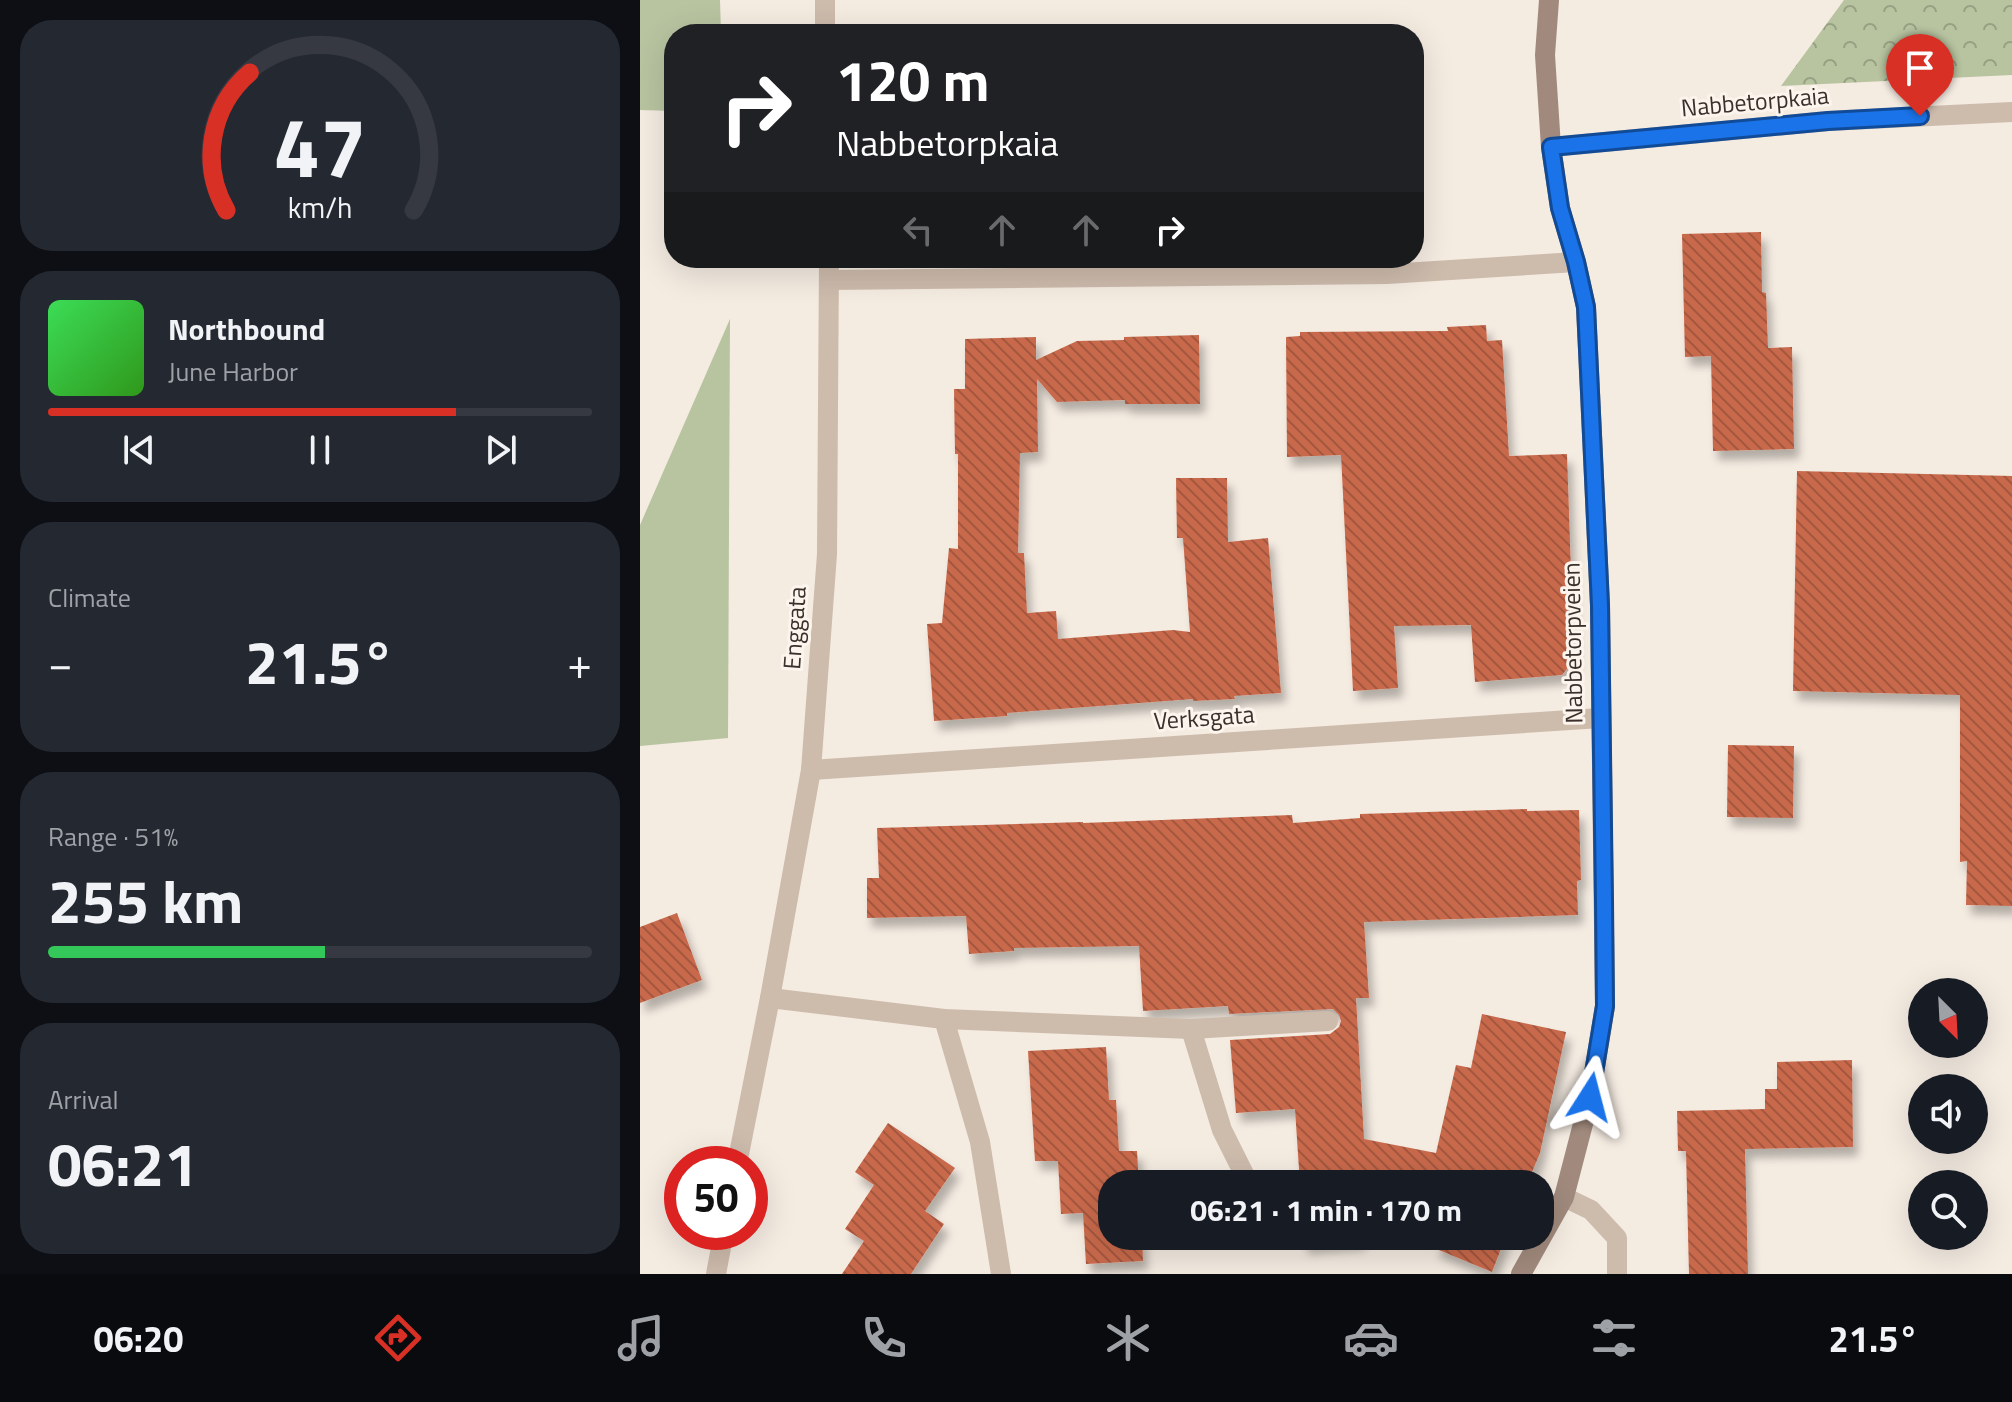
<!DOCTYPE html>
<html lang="en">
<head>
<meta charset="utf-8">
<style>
	:root { --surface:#171b24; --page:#242831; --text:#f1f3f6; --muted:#9ea1a6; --line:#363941; --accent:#d93025 }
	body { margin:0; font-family:"Titillium Web",sans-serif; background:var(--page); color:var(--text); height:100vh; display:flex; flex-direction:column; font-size:30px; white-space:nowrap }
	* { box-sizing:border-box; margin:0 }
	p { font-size:26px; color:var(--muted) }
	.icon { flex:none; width:44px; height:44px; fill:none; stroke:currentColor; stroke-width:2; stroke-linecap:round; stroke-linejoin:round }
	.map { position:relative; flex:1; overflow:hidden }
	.details { display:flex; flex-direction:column; gap:20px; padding:20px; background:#0d0f14; width:640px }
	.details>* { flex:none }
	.guide { position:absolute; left:24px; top:24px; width:760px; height:244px; border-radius:32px; box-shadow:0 8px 32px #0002; background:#202124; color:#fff; overflow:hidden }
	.needle { width:52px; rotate:156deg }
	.fabs { position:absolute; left:1268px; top:978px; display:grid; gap:16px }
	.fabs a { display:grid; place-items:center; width:80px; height:80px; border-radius:50%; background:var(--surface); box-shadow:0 8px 32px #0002; font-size:40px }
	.speed { position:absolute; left:24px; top:1146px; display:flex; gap:16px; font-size:40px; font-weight:700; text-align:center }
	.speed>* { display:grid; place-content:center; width:104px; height:104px; border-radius:50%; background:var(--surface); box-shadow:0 8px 32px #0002; line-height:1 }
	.speed .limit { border:12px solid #d22; background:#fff; color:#111 }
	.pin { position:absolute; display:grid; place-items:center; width:68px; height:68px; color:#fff; margin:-82px -34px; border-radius:50% 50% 50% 0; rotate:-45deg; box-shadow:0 0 8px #0007 }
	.pin .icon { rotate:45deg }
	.me { position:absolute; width:88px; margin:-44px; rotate:9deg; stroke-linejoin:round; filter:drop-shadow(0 0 6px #0008) }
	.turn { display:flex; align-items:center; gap:28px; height:168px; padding:0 40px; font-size:36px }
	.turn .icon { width:104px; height:104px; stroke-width:2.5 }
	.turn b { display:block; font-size:56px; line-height:68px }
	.lanes { display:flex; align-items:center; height:76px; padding:0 40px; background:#0003; justify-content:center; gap:40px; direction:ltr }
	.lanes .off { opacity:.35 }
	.big { font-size:60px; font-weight:700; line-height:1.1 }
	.details .card { flex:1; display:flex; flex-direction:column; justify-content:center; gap:12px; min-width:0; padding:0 28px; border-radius:32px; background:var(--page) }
	.details .dial { align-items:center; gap:0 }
	.dial svg { height:208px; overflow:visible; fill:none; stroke:var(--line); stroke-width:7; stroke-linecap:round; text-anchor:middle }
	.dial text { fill:var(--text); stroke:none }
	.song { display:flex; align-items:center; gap:24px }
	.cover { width:96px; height:96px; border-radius:12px; background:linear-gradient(135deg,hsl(130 70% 55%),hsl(110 70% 35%)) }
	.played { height:8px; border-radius:4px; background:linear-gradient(90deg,var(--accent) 75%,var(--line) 75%) }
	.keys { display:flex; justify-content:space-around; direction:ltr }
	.heat { display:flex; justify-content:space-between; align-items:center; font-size:44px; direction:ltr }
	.charge { height:12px; border-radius:6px; background:linear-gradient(90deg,#34c759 51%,var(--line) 0) }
	.trip { position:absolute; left:458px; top:1170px; width:456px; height:80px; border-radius:32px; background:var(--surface); box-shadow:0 8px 32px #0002; font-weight:700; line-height:80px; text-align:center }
	.tabs { display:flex; height:128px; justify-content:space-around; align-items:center; background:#090b0e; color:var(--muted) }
	.tabs .icon { width:56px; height:56px }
	.tabs .current { color:var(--accent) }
	.tabs b { font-size:36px; color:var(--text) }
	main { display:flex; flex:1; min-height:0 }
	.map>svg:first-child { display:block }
	.grass { fill:#b8c4a0 }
	.forest { fill:url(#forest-crowns) }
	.building { fill:url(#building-back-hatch); filter:url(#shadow) }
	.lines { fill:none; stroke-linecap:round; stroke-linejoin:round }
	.service { stroke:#cdbbac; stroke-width:20 }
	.minor { stroke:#cdbbac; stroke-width:20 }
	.tertiary { stroke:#cdbbac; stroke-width:20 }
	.secondary { stroke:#a18a7d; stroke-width:20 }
	.route-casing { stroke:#114b97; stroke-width:20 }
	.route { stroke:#1a73e8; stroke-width:14 }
	.labels { text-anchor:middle; stroke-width:6; stroke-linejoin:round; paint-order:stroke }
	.street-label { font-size:24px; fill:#3b302b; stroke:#fbf5ee }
</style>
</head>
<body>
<main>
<section class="details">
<div class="card dial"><svg viewBox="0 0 100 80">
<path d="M14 69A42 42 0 1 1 86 69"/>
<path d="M14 69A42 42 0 0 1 23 16" stroke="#d93025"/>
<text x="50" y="56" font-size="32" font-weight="700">47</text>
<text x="50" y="72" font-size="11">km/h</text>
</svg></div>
<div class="card">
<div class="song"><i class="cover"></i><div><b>Northbound</b><p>June Harbor</p></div></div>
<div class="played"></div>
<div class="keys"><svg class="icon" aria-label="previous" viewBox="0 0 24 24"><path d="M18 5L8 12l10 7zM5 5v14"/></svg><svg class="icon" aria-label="pause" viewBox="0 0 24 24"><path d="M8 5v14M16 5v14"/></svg><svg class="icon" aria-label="next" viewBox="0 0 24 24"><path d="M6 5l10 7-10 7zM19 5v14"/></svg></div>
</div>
<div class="card"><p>Climate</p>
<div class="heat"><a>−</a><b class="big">21.5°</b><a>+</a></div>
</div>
<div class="card"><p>Range · 51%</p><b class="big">255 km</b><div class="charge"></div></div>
<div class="card"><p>Arrival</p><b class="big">06:21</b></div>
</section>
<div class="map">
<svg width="1372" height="1274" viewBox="0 0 1372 1274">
	<defs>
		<pattern id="forest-crowns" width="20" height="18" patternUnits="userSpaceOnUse" patternTransform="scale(2)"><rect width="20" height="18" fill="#b8c4a0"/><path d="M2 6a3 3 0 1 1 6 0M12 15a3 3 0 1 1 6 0" fill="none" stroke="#97a083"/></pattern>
		<pattern id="building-back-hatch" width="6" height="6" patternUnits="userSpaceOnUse" patternTransform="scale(2)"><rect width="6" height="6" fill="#c8694b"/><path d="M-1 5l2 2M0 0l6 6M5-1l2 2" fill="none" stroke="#a4573f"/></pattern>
		<filter id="shadow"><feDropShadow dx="5" dy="9" stdDeviation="4" flood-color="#0004"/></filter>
	</defs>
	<rect width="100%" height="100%" fill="#f4ebe1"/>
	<g class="grass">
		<polygon points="0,0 80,0 81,34 34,34 34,111 0,110"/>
		<polygon points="90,319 88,738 0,746 0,525"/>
	</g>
	<polygon class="forest" points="1204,0 1372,0 1372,75 1141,86"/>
	<g class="building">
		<polygon points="1121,232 1122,292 1126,293 1128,348 1152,347 1154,449 1073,451 1071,356 1045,357 1042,234"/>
		<polygon points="846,325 847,341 862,340 869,456 927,454 934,660 922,675 835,682 831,625 754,626 758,688 713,691 701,455 647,457 646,337 660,336 660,332 808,331 807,327"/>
		<polygon points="559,335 560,404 485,404 485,400 417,402 397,379 398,452 380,453 378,553 384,553 387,613 416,611 418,639 533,630 550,632 543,538 537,538 536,478 587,478 588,542 628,538 641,693 594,696 595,699 553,701 553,699 367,713 367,716 294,721 287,624 302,623 309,548 318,549 318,454 315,454 314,389 325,389 325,339 396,337 396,360 437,341 484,340 484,337"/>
		<polygon points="1157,471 1372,476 1372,906 1326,905 1327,861 1320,862 1320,695 1153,691"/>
		<polygon points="1088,745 1154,746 1153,818 1087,817"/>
		<polygon points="887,809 887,811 939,810 941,880 937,881 938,915 724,922 729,998 716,998 724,1139 796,1153 816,1065 831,1068 842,1014 926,1032 900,1153 887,1184 660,1184 655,1109 596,1113 590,1040 690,1034 699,1027 701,1021 699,1015 693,1009 589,1014 588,1006 503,1011 499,946 374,948 374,951 329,954 326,916 227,918 227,878 239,878 237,828 443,822 443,823 652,815 653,823 720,818 720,814"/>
		<polygon points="37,913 62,980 0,1003 0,927"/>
		<polygon points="466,1047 469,1100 476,1100 479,1151 497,1151 499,1184 472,1184 472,1236 502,1236 503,1261 446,1264 443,1213 421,1214 418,1161 395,1161 388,1051"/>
		<polygon points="1212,1060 1213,1147 1105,1149 1108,1274 1049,1274 1046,1151 1038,1151 1037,1111 1125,1109 1125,1089 1137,1089 1137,1062"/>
		<polygon points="248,1123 315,1168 285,1211 304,1224 271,1274 202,1274 224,1241 205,1229 234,1185 215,1172"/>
		<polygon points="663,1236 720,1236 721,1241 663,1245"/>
		<polygon points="799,1236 866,1236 852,1272 794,1248"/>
	</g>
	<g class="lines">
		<polyline class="service" points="551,1029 582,1130 609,1184"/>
		<g class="minor">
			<polyline points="911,147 1188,121 1372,112"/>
			<polyline points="190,280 747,274 936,262"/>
			<polyline points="171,770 960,718"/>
			<polyline points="130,998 304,1019 551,1029 688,1021"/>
			<polyline points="304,1019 340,1142 361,1274"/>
			<polyline points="924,1197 951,1210 977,1238 977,1274"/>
		</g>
		<g class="tertiary">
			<polyline points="185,0 185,34"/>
			<polyline points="97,1164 130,998 171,770 187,554 189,258"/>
			<polyline points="76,1274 84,1232"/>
		</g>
		<polyline class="secondary" points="881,1274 924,1197 950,1097 965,1006 960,605 946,307 936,262 920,208 911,147 905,55 909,0"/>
	</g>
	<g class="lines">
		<defs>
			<polyline id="route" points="950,1097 965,1006 964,900 960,605 946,307 936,262 920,208 911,147 1188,121 1280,116"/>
		</defs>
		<use href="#route" class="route-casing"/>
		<use href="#route" class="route"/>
	</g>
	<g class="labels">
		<g class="street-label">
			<text transform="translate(1115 102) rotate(-5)" y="8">Nabbetorpkaia</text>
			<text transform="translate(155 628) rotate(-86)" y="8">Enggata</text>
			<text transform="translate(933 643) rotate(-91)" y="8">Nabbetorpveien</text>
			<text transform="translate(564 718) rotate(-4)" y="8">Verksgata</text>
		</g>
	</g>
</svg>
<div class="fabs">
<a><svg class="needle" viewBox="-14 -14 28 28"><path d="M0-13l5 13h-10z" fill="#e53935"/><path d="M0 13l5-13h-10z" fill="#9ea1a6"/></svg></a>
<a><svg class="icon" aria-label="sound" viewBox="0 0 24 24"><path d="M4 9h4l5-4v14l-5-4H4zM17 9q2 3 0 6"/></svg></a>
<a><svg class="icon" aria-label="search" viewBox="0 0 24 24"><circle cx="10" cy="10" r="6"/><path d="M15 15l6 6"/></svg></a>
</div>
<div class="speed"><div class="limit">50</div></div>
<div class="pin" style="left:1280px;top:116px;background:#d93025"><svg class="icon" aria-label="arrive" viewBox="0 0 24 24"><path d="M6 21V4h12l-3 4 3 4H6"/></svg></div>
<svg class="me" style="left:950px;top:1097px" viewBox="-20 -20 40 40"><path d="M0-17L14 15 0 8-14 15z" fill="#1a73e8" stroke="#fff" stroke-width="4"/></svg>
<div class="trip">06:21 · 1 min · 170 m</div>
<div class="guide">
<div class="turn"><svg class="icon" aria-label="right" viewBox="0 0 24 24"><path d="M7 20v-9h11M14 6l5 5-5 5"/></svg><div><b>120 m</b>Nabbetorpkaia</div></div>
<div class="lanes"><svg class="icon off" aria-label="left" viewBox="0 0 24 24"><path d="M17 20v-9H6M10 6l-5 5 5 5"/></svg><svg class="icon off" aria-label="ahead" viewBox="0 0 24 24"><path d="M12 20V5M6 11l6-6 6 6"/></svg><svg class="icon off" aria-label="ahead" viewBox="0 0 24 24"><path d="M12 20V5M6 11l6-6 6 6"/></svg><svg class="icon" aria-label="right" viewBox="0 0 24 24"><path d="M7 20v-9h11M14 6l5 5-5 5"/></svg></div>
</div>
</div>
</main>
<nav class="tabs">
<b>06:20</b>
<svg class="icon current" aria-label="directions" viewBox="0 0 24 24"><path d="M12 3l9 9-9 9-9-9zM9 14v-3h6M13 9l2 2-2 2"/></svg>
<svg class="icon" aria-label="music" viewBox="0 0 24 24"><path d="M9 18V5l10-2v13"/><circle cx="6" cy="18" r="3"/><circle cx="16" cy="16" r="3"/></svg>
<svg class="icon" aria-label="phone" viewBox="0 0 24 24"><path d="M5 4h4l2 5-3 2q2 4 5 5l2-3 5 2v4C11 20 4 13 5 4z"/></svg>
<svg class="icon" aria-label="climate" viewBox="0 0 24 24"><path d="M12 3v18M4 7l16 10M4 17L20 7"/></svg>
<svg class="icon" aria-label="car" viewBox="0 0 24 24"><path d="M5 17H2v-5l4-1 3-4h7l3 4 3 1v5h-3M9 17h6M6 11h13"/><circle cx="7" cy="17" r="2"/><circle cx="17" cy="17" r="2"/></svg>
<svg class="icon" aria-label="filters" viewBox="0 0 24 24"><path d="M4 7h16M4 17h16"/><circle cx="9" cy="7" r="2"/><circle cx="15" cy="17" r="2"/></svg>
<b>21.5°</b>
</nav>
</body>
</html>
